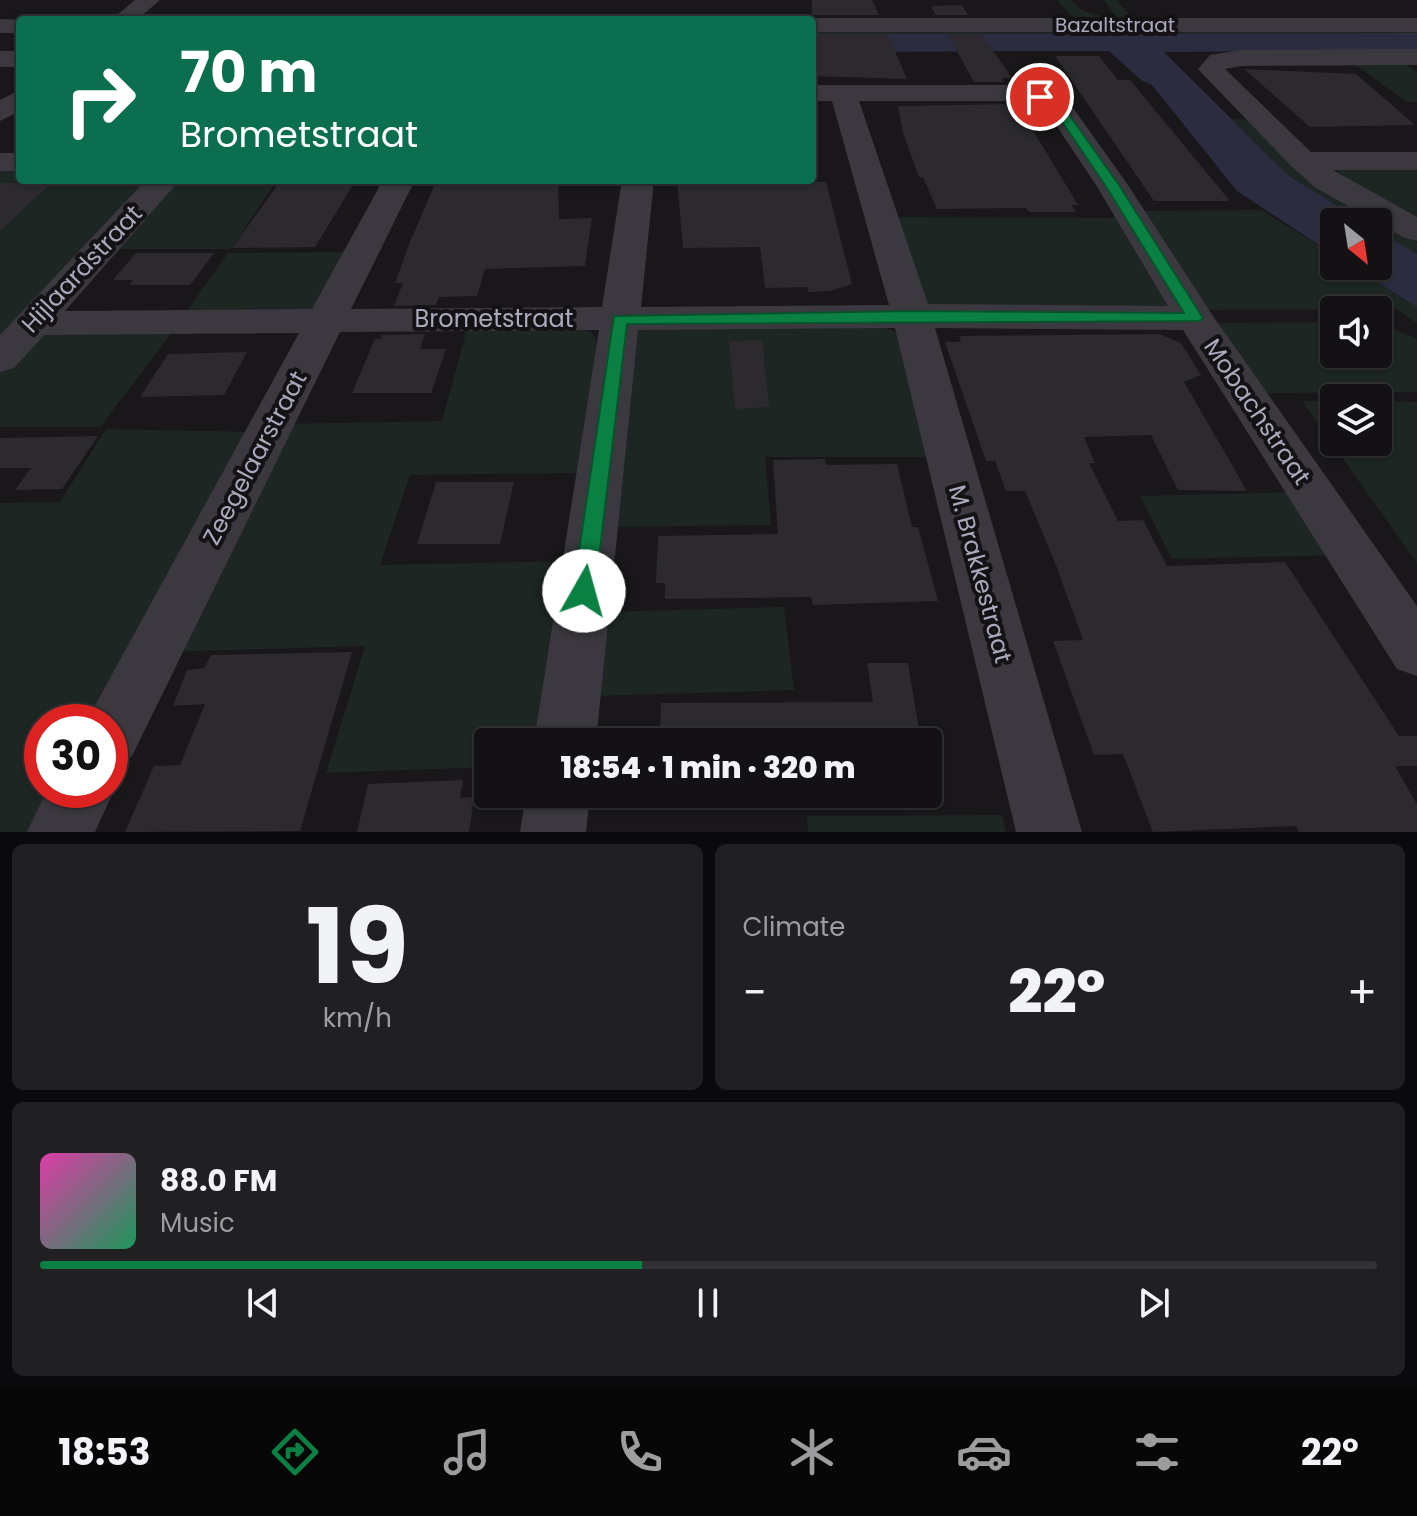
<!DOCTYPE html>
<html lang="en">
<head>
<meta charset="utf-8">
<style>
	:root { --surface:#131114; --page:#201f22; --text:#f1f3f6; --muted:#9d9da0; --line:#323134; --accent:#0b8043 }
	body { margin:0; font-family:Poppins,sans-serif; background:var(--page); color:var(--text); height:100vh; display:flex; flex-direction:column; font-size:30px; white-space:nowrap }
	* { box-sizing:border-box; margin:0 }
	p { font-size:26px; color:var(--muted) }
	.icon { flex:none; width:44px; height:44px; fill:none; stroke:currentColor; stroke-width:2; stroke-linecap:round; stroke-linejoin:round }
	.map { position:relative; height:832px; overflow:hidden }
	.details { display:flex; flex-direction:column; gap:12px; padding:12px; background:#0a090b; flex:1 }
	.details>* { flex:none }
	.guide { position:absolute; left:16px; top:16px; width:800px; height:168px; border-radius:8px; box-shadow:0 2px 6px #0004,0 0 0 2px var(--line); background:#0b6e4f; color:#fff; overflow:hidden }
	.needle { width:52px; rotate:150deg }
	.fabs { position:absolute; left:1320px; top:208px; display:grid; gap:16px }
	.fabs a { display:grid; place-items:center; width:72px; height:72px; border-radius:8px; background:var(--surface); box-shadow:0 2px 6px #0004,0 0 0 2px var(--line); font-size:40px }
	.speed { position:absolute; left:24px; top:704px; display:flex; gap:16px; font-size:40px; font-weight:700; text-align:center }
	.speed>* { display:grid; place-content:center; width:104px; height:104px; border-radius:50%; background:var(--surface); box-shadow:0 2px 6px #0004,0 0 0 2px var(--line); line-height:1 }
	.speed .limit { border:12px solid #d22; background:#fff; color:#111 }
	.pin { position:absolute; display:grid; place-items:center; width:68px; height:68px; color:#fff; margin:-34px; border:4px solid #fff; border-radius:50%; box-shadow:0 2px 8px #0007 }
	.me { position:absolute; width:88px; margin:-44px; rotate:7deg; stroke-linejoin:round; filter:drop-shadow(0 0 6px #0008) }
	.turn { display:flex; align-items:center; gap:28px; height:168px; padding:0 32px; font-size:36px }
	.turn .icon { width:104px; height:104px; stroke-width:2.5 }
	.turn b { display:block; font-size:56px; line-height:68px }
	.big { font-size:60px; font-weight:800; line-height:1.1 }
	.details .widget { flex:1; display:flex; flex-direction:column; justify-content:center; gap:12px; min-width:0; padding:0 28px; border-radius:12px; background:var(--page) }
	.details .dial { align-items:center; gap:0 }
	.dial b { font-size:104px; line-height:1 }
	.song { display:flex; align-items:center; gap:24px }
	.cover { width:96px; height:96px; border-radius:12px; background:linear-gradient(135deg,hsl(320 70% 55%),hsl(150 70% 35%)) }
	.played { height:8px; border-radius:4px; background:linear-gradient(90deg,var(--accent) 45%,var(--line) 45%) }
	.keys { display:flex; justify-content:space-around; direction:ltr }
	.heat { display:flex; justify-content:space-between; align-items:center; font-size:44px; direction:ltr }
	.details .tiles { flex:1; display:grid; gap:12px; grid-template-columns:1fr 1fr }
	.widget:last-child { grid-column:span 2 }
	.trip { position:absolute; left:474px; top:728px; width:468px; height:80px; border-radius:8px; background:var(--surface); box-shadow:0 2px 6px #0004,0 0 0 2px var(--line); font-weight:800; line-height:80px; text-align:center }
	.menu { display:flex; height:128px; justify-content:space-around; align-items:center; background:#080708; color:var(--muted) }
	.menu .icon { width:56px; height:56px }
	.menu .current { color:var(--accent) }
	.menu b { font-size:36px; color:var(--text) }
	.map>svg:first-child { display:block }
	.green { fill:#1d2623 }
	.water { fill:#2c2c40 }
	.building { fill:#2c2a2e }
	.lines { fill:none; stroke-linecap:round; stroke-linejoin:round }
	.minor { fill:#3b383f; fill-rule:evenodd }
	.route { fill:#0b8043; stroke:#07532c; stroke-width:2 }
	.labels { text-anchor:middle; stroke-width:8; stroke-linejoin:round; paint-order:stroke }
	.far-street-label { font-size:20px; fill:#aca8bb; stroke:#141215 }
	.street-label { font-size:24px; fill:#aca8bb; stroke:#141215 }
</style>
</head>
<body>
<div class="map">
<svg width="1417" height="832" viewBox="0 0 1417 832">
	<rect width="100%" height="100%" fill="#19171a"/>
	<g class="green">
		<path d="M1057,0H1071C1083,13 1096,18 1114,14L1104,0H1116L1130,15L1128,19L1074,18Z"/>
		<polygon points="1417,28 1417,33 812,34 812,29"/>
		<polygon points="1399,60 1417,72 1417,102 1407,102 1350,61"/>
		<polygon points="1232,119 1249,120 1316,182 1417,242 1417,254 1378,230 1378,222 1364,222 1289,176"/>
		<polygon points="1417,162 1417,220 1340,175 1336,169"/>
		<polygon points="0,168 20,168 20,180 153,180 0,344"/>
		<polygon points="171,180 277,180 231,249 109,249"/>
		<polygon points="1261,210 1334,255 1334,266 1352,266 1417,307 1417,323 1390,305 1378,309 1206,310 1143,211"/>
		<polygon points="891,217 1125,218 1175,305 1163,311 925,311"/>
		<polygon points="348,252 313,310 185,314 228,253"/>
		<polygon points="868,322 896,332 904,346 931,457 765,457 771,525 613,527 630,338 638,329"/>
		<polygon points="1334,322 1334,354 1378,354 1378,327 1395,330 1417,339 1417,392 1260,393 1212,323"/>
		<polygon points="176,327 100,427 0,427 0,370 45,332"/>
		<polygon points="569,327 591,332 599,346 578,473 410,475 380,565 574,561 543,742 488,742 488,767 326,773 365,646 166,652 283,424 442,421 467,329"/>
		<polygon points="1302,401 1334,401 1334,442 1378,442 1378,401 1417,402 1417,563"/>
		<polygon points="106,429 254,432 98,722 42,722 42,790 61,790 38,832 0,832 0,503 60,502"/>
		<polygon points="1297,492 1339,555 1172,559 1140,496"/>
		<polygon points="784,607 794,690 596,696 602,612"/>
		<polygon points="1002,815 1006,832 808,832 807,816"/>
	</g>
	<g class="water">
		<polygon points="1417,33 1417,50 1164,52 1289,176 1364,222 1334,222 1334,255 1237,191 1152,85 1141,80 1109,51 812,52 812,34"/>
		<polygon points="1378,230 1417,254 1417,307 1352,266 1378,266"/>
	</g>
	<g class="building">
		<polygon points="812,0 872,0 879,15 812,15"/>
		<polygon points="962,5 968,15 936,15 931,6"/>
		<polygon points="812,35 888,35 907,79 812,76"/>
		<polygon points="948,35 982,35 1012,78 1002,78 1004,82 974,82"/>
		<polygon points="1055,56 1099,56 1118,80 1130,80 1230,201 1154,201"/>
		<polygon points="1244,69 1356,74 1415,125 1310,127"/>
		<polygon points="1017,104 1078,205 1071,205 1076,212 1029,212 1026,208 937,209 923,177 919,177 903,133 898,106"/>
		<polygon points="281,180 356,180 315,247 232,248"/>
		<polygon points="442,180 558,180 559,219 592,218 585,266 485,269 477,296 439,297 436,305 394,306 403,283 395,283 410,242 435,184 441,184"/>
		<polygon points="677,180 826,182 852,284 830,291 808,292 807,287 765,288 760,247 683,248"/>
		<polygon points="52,182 0,231 0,183"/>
		<polygon points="136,253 214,253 190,285 129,285 133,280 113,280"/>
		<polygon points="425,334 420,349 446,349 431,393 352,393 375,339 380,339 382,335"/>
		<polygon points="1159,334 1181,343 1201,375 1184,382 1247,491 1178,490 1151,435 1084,437 1095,463 1089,463 1118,521 1143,520 1167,566 1285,562 1399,736 1417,736 1417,766 1395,766 1417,804 1417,832 1299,832 1296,826 1153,832 1123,754 1094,755 1053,641 1083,640 1056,565 1025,491 1006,491 995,461 986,461 945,342 961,342 959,336"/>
		<polygon points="762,340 769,407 735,409 729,341"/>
		<polygon points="247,352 224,395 140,397 168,354"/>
		<polygon points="98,436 62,489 15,490 31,468 0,468 0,438"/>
		<polygon points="825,459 826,465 897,464 912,527 918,527 938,601 813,605 811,597 665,599 665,583 656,583 658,536 778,534 773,460"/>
		<polygon points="436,482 514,482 500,544 417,544"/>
		<polygon points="352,652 300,831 125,832 154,766 180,765 205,704 173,706 187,670 204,668 211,655"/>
		<polygon points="867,663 908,663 921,742 660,742 661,703 873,702"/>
		<polygon points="463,780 460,798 474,797 469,832 357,832 368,784"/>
	</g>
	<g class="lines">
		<g class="minor">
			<polygon points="135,0 160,0 137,20 111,20"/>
			<polygon points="812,18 1417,18 1417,32 812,32 812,20 804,20"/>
			<polygon points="0,19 24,20 20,20 20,33 0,33"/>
			<polygon points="1417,49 1417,65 1241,66 1225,69 1311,152 1417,152 1417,170 1333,170 1417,217 1417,241 1405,238 1316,188 1292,167 1198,69 1210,55 1241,50"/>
			<rect x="0" y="51" width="20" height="16"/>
			<path d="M812,85H1022L1066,98L1128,185L1213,316L1417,606V676L1397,669L1183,330L935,328L1082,832H1016L895,328L638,330L596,742H534L599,330L340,332L132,756L110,764V722H86L299,333L44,335L14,368L0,372V335L146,180H180L65,311L312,309L383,180H415L351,309L602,307L622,180H654L641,307L889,305L832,101H812ZM859,101H1020L1046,110L1096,185L1168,306L928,304Z"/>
			<polygon points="20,90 20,111 0,121 0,100"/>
			<rect x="0" y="153" width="20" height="18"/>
			<polygon points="110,781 114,790 95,832 27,832 47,790 110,790"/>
			<polygon points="526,794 590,794 586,832 520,832"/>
		</g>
	</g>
	<polygon class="route" points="1040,94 1060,102 1119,185 1203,318 1200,321 627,324 595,591 592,597 584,600 576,597 573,591 614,316 912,311 1184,313 1105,185 1052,107 1034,97"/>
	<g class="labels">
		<g class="far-street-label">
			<text x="1115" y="32">Bazaltstraat</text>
		</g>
		<g class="street-label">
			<text transform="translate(82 269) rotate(-47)" y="8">Hijlaardstraat</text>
			<text x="494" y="327">Brometstraat</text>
			<text transform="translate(1257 412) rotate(56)" y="8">Mobachstraat</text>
			<text transform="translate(255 458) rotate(-62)" y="8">Zeegelaarstraat</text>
			<text transform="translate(980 574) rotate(75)" y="8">M. Brakkestraat</text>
		</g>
	</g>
</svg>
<div class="fabs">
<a><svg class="needle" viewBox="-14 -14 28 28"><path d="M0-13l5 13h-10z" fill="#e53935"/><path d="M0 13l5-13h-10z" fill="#9d9da0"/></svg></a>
<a><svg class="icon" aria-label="sound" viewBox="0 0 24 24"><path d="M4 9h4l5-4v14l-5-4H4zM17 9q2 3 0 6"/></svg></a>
<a><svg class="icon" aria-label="layers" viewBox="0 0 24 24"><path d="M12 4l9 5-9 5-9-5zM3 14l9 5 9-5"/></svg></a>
</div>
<div class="speed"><div class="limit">30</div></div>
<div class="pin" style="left:1040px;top:97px;background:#d93025"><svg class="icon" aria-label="arrive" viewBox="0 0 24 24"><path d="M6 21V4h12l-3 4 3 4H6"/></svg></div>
<svg class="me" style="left:584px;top:591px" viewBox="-20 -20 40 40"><circle r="19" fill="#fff"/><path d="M0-13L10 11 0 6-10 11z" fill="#0b8043"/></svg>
<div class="trip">18:54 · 1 min · 320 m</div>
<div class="guide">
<div class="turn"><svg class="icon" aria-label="right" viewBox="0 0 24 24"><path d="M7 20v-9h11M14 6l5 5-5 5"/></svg><div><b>70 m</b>Brometstraat</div></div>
</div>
</div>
<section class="details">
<div class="tiles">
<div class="widget dial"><b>19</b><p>km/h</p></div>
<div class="widget"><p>Climate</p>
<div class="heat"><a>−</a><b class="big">22°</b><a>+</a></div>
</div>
<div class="widget">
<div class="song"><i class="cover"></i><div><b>88.0 FM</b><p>Music</p></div></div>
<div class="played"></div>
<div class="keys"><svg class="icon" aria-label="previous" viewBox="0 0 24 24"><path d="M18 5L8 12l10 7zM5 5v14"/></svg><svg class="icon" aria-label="pause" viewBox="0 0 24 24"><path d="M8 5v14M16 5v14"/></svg><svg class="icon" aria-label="next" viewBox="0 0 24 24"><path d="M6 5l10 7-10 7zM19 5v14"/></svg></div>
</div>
</div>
</section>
<nav class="menu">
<b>18:53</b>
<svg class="icon current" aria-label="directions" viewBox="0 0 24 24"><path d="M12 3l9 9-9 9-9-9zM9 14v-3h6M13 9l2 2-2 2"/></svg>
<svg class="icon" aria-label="music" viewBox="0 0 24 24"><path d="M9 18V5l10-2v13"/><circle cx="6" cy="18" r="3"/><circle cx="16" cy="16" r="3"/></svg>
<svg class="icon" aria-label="phone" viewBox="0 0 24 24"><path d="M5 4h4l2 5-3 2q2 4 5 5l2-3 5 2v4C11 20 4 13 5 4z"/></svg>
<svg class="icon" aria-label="climate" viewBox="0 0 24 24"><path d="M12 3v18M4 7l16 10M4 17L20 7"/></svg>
<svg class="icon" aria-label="car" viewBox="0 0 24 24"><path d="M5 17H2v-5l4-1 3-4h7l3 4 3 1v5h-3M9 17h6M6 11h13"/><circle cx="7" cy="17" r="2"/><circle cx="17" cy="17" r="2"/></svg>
<svg class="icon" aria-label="filters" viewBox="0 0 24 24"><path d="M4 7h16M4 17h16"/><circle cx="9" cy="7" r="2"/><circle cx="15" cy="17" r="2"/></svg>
<b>22°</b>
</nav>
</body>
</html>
